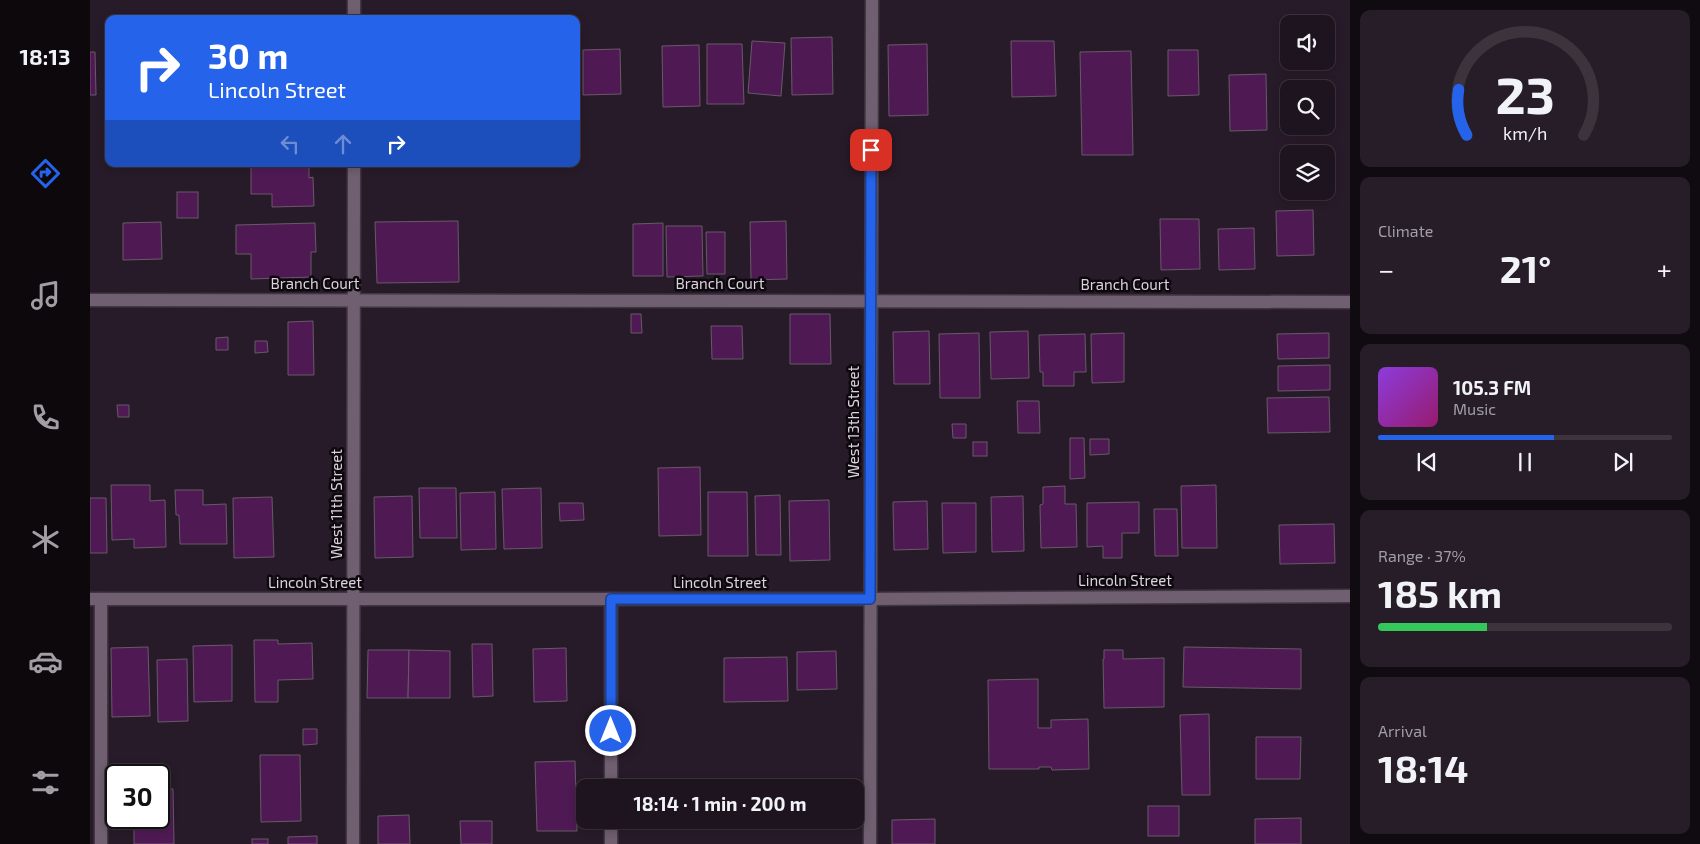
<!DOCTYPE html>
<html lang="en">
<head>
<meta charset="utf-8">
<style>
	:root { --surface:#1e141f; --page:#261d28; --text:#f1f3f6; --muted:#a19ea4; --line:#3c333d; --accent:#2563eb }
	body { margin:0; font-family:"Exo 2",sans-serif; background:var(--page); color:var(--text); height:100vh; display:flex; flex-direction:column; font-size:19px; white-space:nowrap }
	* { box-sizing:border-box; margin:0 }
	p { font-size:16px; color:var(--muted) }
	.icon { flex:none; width:28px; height:28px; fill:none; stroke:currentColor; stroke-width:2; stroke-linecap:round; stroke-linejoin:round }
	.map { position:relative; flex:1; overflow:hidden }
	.panel { display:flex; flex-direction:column; gap:10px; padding:10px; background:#100b11; width:350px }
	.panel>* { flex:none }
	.banner { position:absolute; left:15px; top:15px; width:475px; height:152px; border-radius:10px; box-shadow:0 2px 8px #0003,0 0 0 1px var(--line); background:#2563eb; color:#fff; overflow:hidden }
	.buttons { position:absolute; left:1190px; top:15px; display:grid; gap:10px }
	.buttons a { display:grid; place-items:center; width:55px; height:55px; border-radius:10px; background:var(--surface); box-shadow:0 2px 8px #0003,0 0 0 1px var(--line); font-size:25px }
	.speed { position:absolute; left:15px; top:764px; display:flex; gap:10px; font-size:25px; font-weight:700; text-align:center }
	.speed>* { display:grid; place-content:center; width:65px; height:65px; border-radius:50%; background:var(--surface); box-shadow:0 2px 8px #0003,0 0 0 1px var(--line); line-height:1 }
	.speed .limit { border:2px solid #111; border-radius:8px; background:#fff; color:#111 }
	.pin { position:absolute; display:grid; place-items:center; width:42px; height:42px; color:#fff; margin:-21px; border-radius:10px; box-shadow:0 2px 8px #0006 }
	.me { position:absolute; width:55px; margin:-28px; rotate:0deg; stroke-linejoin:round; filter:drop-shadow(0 0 4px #0008) }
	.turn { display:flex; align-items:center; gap:18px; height:105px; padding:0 20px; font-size:22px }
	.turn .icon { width:65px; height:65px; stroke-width:2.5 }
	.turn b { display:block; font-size:35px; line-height:42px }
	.lanes { display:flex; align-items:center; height:48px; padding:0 20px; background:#0003; justify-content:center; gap:25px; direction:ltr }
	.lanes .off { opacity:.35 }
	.big { font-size:38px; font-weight:700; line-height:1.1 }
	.panel .card { flex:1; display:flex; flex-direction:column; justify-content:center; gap:8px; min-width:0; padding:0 18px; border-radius:10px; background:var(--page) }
	.panel .dial { align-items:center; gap:0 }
	.dial svg { height:130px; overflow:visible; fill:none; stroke:var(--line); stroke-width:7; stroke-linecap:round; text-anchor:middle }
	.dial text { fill:var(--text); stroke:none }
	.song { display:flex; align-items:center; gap:15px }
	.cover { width:60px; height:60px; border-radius:8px; background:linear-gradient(135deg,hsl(270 70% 55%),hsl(320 70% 35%)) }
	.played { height:5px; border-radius:2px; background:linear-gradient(90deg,var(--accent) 60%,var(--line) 60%) }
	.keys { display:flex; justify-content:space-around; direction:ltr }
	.heat { display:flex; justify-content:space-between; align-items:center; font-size:28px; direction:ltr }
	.charge { height:8px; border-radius:4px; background:linear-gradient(90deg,#34c759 37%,var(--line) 0) }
	.trip { position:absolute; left:486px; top:779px; width:288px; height:50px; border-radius:10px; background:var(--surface); box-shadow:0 2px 8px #0003,0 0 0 1px var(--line); font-weight:700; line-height:50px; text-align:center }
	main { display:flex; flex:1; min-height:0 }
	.dock { display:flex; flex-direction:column; width:90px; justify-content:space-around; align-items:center; background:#0c080c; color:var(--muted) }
	.dock .icon { width:35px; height:35px }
	.dock .selected { color:var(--accent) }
	.dock b { font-size:22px; color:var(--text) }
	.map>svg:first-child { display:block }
	.building { fill:#4f1a54; stroke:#685969 }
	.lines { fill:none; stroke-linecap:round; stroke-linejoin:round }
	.lane-casing { stroke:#413742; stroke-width:15 }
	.street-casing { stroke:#413742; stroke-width:15 }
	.lane { stroke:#6f5f70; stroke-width:12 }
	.street { stroke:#6f5f70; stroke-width:12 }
	.route-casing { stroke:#184099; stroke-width:12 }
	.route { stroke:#2563eb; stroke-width:9 }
	.labels { text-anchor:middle; stroke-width:5; stroke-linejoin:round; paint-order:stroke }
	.street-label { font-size:15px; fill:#dcd3dd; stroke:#0d080e }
</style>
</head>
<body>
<main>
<nav class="dock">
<b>18:13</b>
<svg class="icon selected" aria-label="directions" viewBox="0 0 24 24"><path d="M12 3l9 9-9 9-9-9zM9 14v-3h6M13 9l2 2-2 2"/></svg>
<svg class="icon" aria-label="music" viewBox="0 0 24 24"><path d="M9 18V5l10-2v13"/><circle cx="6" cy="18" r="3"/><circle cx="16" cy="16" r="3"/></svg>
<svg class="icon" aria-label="phone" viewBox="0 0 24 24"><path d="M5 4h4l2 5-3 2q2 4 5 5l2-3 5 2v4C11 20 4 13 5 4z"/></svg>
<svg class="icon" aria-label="climate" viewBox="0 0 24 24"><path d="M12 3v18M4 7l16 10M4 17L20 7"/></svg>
<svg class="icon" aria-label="car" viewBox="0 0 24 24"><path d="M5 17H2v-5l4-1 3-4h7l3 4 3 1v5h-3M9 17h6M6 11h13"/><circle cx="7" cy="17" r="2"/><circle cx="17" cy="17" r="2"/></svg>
<svg class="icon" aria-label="filters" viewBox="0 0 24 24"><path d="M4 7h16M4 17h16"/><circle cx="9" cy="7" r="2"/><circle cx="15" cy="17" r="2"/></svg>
</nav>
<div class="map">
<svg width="1260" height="844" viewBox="0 0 1260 844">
	<rect width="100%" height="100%" fill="#281b29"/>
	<g class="building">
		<polygon points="742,37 743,94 702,95 701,38"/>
		<polygon points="662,41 695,43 691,96 658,93"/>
		<polygon points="921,41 964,41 966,96 922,97"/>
		<polygon points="617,44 652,44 654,104 617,104"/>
		<polygon points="837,44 838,115 799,116 798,45"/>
		<polygon points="609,45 610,106 573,107 572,46"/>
		<polygon points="530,49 531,94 493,95 493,50"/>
		<polygon points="1078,50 1108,50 1109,95 1078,96"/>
		<polygon points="1041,51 1043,155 992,155 990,52"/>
		<polygon points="0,52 5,52 6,95 0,95"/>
		<polygon points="1176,74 1177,130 1140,131 1139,75"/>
		<polygon points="161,164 219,164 219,178 223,177 224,206 182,207 182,194 161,194"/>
		<rect x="87" y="192" width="21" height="26"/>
		<polygon points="1223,210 1224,255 1187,256 1186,211"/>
		<polygon points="1070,219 1109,219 1110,269 1071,270"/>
		<polygon points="368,221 369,282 287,283 285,222"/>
		<polygon points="696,221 697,279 661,280 660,222"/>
		<polygon points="71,222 72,259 33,260 33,223"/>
		<polygon points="225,223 226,252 221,252 221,277 161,279 161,254 146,254 146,225"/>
		<polygon points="573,223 573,276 543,276 543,224"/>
		<polygon points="576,226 612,226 613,276 577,277"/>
		<polygon points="1164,228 1165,269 1129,270 1128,229"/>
		<polygon points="616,232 635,232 635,274 617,274"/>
		<polygon points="541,314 551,314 552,333 541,333"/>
		<polygon points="700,314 740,314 741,364 700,364"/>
		<polygon points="223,321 224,375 198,375 198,322"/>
		<polygon points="621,326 652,326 653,359 622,359"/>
		<polygon points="839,331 840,384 804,384 803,332"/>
		<polygon points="938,331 939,378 901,379 900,332"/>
		<polygon points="889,333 890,398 850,398 849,334"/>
		<polygon points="1034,333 1034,382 1002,383 1001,334"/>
		<polygon points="1239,333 1239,358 1188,359 1187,334"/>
		<polygon points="995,334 996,372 984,372 984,386 953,386 953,372 950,372 949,335"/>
		<polygon points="138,337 138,350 126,350 126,338"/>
		<polygon points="165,341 177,341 178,352 165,353"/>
		<polygon points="1240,365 1240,390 1188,391 1188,366"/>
		<polygon points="1239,397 1240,432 1178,433 1177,398"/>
		<polygon points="927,401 949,401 950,433 928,433"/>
		<polygon points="27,405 39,405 39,417 28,417"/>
		<polygon points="862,424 876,424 876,438 863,438"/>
		<polygon points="980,438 994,438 995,478 980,479"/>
		<polygon points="1000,439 1019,439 1019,454 1000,455"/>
		<rect x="883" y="442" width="14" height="14"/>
		<polygon points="610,467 611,535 569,536 568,468"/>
		<polygon points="21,485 60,485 60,501 75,500 76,547 44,548 44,539 22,540"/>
		<polygon points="1126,485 1127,548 1092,548 1091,486"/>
		<polygon points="975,486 975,504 986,504 987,547 951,548 950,505 953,504 953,487"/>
		<polygon points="329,488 366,488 367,538 330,538"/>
		<polygon points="451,488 452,548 414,549 412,489"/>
		<polygon points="85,490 113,490 113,505 136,504 137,544 90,544 89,515 86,515"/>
		<polygon points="405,492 406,549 371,550 370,493"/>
		<polygon points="618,492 657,492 658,556 618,556"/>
		<polygon points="690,495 691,555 666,555 665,496"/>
		<polygon points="322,496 323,557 285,558 284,497"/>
		<polygon points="933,496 934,551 902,552 901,497"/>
		<polygon points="182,497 184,557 144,558 143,498"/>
		<polygon points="0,498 16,498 17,553 0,553"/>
		<polygon points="739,500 740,560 700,561 699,501"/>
		<polygon points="837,501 838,549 804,550 803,502"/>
		<polygon points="1049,502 1049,533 1032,533 1032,558 1013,558 1013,546 997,547 997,503"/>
		<polygon points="469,503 493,503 494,520 470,521"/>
		<polygon points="852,503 886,503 886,552 853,553"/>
		<polygon points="1064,509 1087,509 1088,556 1065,556"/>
		<polygon points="1244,524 1245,563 1190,564 1189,525"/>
		<polygon points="164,640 188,640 188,644 222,643 223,679 188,680 188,702 165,702"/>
		<polygon points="382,644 402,644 403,696 383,697"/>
		<polygon points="142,645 142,701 104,702 103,646"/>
		<polygon points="58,647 60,716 22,717 21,648"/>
		<polygon points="1094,647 1211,649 1211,689 1093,687"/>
		<polygon points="476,648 477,701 444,702 443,649"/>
		<polygon points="278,650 319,650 318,698 277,698"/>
		<polygon points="319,650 360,651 360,698 318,698"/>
		<polygon points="1014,650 1033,650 1033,659 1074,658 1074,707 1014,708 1013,659 1014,659"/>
		<polygon points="746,651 747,689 707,690 707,652"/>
		<polygon points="697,657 698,701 634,702 634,658"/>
		<polygon points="97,659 98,721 68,722 67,660"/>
		<polygon points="948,679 948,728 961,728 961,720 998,719 999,769 962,770 961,767 949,767 949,769 899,769 898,680"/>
		<polygon points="1119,714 1120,795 1092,795 1090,715"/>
		<polygon points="213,729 227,729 227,744 213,745"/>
		<polygon points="1166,737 1211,737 1210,779 1166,779"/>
		<polygon points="170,755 210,755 211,821 171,822"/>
		<polygon points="485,761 487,831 447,831 445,762"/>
		<polygon points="69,789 83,789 84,844 44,844 44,818 69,818"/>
		<rect x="1058" y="806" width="31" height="30"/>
		<polygon points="319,815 320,844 288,844 288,816"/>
		<polygon points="1211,818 1211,844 1165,844 1165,819"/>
		<polygon points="845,819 845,844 802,844 802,820"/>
		<polygon points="370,821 402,821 402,844 371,844"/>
		<polygon points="227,836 227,844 198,844 198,837"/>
		<rect x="162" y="839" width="16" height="5"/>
	</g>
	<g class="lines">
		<defs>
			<polyline id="lane" points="0,300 1260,302"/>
			<g id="street">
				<polyline points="264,19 264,0"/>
				<polyline points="0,599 780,599 1260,596"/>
				<polyline points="521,788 521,599"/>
				<polyline points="11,844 11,599"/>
				<polyline points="263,844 264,164"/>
				<polyline points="521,844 521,820"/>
				<polyline points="780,844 782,0"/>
			</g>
		</defs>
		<use href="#lane" class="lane-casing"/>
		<use href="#street" class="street-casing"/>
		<use href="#lane" class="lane"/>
		<use href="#street" class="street"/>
	</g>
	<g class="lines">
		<defs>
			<polyline id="route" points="521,731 521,599 780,599 781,150"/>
		</defs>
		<use href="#route" class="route-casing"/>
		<use href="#route" class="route"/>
	</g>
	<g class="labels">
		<g class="street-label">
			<text x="225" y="289">Branch Court</text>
			<text x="630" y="289">Branch Court</text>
			<text x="1035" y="290">Branch Court</text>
			<text transform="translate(764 422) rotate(-90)" y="5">West 13th Street</text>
			<text transform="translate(247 504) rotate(-90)" y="5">West 11th Street</text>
			<text x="1035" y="586">Lincoln Street</text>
			<text x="225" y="588">Lincoln Street</text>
			<text x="630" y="588">Lincoln Street</text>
		</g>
	</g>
</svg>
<div class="buttons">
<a><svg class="icon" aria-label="sound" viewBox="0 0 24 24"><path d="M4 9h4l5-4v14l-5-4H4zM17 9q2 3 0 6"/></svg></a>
<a><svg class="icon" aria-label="search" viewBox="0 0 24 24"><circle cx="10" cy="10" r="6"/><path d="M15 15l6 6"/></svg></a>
<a><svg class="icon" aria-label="layers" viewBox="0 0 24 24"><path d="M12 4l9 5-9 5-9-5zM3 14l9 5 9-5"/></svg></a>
</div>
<div class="speed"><div class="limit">30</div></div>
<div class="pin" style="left:781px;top:150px;background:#d93025"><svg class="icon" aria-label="arrive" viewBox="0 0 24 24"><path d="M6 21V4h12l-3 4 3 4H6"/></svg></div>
<svg class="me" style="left:521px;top:731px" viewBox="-20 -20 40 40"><circle r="17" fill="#2563eb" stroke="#fff" stroke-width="3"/><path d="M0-11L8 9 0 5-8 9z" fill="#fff"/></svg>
<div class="trip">18:14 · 1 min · 200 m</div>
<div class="banner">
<div class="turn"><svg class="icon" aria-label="right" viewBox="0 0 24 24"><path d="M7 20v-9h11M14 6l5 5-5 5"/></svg><div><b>30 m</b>Lincoln Street</div></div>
<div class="lanes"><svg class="icon off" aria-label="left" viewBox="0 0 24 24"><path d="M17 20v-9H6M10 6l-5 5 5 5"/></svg><svg class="icon off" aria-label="ahead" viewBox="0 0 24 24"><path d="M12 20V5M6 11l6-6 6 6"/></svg><svg class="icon" aria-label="right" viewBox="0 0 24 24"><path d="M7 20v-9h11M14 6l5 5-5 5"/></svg></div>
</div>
</div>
<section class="panel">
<div class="card dial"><svg viewBox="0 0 100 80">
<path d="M14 69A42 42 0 1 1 86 69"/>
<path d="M14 69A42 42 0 0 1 9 41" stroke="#2563eb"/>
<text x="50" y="56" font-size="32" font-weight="700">23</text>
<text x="50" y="72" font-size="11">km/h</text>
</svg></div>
<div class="card"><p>Climate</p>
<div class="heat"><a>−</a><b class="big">21°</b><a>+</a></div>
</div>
<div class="card">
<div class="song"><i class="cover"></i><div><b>105.3 FM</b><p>Music</p></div></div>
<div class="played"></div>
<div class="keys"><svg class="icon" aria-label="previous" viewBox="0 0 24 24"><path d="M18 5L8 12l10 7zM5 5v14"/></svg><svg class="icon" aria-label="pause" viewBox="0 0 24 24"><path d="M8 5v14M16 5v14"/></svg><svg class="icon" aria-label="next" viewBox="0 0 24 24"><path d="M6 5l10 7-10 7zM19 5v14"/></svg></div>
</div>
<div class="card"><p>Range · 37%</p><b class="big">185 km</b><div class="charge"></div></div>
<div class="card"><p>Arrival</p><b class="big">18:14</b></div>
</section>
</main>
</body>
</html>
